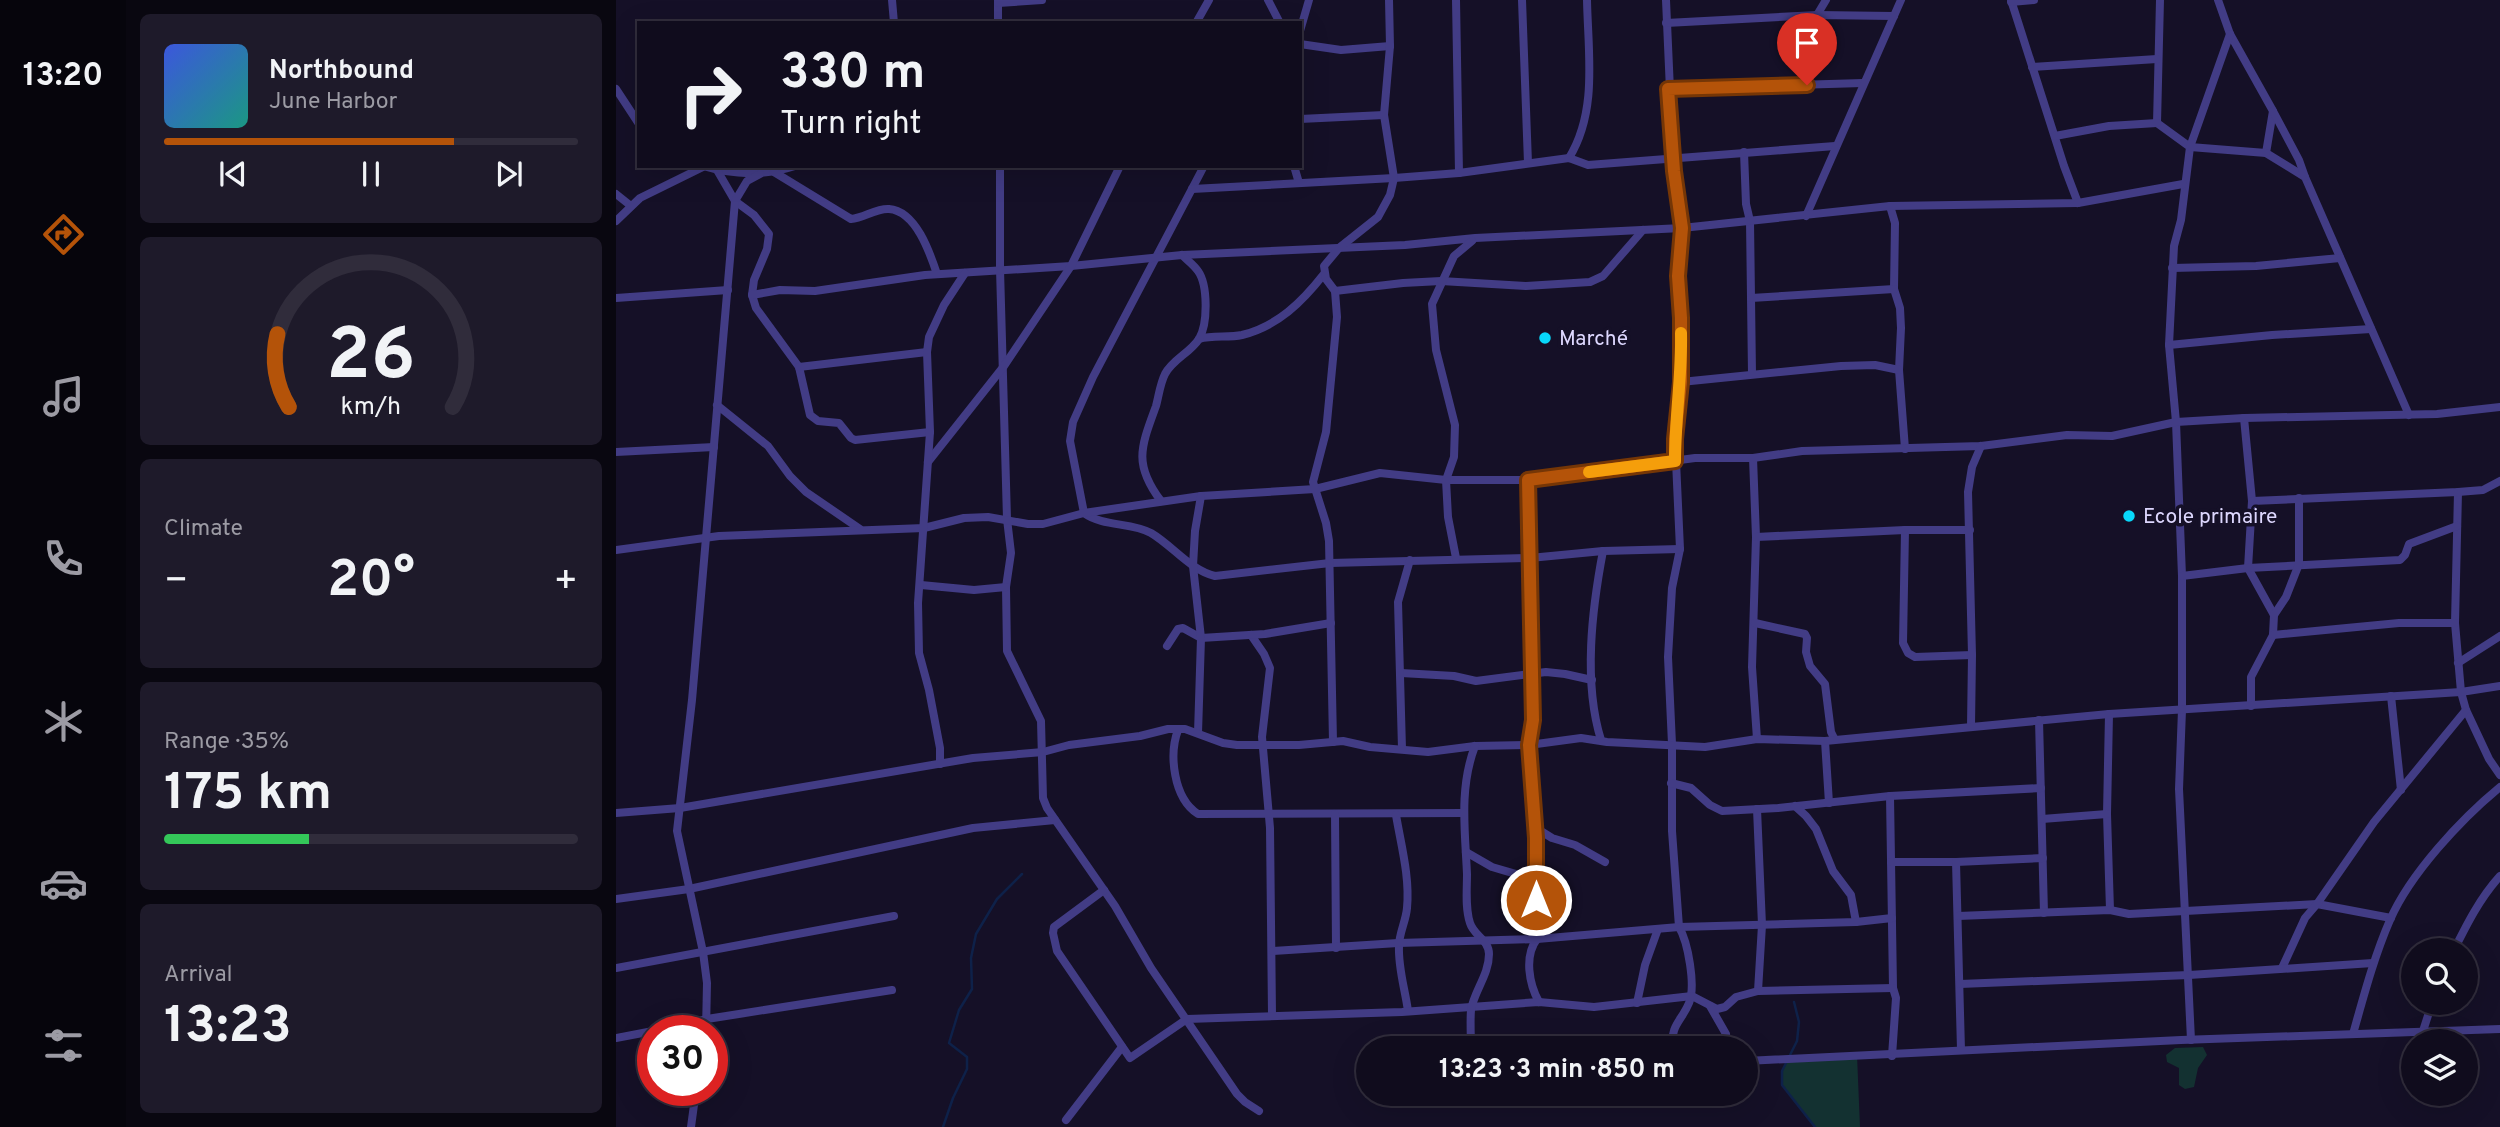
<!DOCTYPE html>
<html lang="en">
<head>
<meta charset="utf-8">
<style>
	:root { --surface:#100c1d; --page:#1e1a2a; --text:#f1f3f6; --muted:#9c9ba4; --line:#302c3b; --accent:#b45309 }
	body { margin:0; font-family:Overpass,sans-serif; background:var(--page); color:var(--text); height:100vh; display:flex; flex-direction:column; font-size:26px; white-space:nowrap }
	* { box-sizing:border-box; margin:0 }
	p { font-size:23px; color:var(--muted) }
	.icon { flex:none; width:38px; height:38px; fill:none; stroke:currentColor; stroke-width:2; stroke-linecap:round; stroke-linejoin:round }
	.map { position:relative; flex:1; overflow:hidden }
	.panel { display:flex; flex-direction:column; gap:14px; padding:14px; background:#090710; width:490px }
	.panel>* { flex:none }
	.top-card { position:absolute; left:21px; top:21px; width:665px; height:147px; border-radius:0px; box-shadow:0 7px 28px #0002,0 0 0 2px var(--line); background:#100c1d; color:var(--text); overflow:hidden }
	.fabs { position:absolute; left:1785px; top:938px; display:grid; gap:14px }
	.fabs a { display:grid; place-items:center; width:77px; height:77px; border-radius:50%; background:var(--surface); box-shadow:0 7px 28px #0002,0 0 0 2px var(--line); font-size:35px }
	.speed { position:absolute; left:21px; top:1015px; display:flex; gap:14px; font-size:35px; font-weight:700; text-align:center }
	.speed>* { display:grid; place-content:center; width:91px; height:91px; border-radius:50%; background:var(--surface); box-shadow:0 7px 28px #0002,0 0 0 2px var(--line); line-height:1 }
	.speed .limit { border:10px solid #d22; background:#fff; color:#111 }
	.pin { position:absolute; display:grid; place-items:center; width:60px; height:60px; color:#fff; margin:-72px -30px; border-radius:50% 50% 50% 0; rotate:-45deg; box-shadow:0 0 7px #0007 }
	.pin .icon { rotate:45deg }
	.me { position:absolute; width:77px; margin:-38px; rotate:0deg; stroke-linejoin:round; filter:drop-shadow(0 0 5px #0008) }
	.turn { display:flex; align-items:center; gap:24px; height:147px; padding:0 28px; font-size:32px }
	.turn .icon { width:91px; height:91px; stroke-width:2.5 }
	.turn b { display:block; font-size:49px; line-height:60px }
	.big { font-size:52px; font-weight:700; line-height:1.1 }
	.panel .tile { flex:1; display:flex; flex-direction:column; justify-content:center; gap:10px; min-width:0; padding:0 24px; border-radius:10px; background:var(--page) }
	.panel .dial { align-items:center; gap:0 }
	.dial svg { height:182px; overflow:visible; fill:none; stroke:var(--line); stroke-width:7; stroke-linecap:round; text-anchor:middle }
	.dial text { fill:var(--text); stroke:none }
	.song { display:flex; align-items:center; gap:21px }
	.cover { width:84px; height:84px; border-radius:10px; background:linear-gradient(135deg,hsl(230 70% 55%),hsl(170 70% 35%)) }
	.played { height:7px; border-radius:4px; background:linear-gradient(90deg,var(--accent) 70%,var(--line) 70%) }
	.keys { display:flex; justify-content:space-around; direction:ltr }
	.heat { display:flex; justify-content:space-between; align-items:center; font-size:38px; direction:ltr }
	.charge { height:10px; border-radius:5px; background:linear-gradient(90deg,#34c759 35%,var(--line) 0) }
	.trip { position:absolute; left:740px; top:1036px; width:402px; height:70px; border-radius:35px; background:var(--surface); box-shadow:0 7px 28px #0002,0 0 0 2px var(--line); font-weight:700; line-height:70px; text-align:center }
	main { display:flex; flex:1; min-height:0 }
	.menu { display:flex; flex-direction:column; width:126px; justify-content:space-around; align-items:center; background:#06050c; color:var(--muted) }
	.menu .icon { width:49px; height:49px }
	.menu .selected { color:var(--accent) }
	.menu b { font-size:32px; color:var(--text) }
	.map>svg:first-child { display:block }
	.green { fill:#133131 }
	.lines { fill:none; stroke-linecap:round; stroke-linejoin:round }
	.stream { stroke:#0e2149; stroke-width:2.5 }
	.minor { stroke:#423c85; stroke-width:8 }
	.route-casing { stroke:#753606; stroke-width:18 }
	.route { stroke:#b45309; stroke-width:12 }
	.slow { stroke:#f59e0b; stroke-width:12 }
	.poi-dot { fill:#08d8fa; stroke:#151027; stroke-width:2.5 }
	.labels { text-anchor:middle; stroke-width:7; stroke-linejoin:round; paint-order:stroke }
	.poi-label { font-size:21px; fill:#ddd7fe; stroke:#151027; text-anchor:start }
</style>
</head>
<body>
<main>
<nav class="menu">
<b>13:20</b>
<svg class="icon selected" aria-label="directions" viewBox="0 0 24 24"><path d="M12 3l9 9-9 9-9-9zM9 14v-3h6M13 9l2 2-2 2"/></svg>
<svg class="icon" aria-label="music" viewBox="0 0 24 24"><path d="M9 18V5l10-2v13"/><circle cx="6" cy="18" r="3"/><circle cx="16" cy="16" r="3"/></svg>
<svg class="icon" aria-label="phone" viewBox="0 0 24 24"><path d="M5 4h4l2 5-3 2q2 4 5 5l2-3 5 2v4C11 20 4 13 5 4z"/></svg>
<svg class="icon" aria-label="climate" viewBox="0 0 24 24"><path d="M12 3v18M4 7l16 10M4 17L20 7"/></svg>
<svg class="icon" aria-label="car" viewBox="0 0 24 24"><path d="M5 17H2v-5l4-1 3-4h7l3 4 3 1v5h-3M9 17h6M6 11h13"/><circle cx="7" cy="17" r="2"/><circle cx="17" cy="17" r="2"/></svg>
<svg class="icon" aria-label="filters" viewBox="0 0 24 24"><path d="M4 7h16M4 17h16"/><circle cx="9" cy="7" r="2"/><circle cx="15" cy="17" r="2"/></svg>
</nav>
<section class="panel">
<div class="tile">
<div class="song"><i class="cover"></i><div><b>Northbound</b><p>June Harbor</p></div></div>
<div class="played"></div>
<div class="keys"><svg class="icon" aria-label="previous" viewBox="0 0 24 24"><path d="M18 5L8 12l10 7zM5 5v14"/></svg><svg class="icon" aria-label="pause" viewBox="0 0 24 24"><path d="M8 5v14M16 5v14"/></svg><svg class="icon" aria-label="next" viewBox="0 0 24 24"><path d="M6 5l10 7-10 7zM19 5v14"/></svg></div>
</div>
<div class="tile dial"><svg viewBox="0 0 100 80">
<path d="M14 69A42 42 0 1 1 86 69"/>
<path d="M14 69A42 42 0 0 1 9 37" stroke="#b45309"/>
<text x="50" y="56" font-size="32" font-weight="700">26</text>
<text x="50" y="72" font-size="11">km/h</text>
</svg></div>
<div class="tile"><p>Climate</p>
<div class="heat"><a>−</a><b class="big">20°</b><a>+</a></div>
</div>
<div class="tile"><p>Range · 35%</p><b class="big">175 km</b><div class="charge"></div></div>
<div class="tile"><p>Arrival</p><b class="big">13:23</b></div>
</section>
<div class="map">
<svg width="1884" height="1127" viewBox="0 0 1884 1127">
	<rect width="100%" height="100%" fill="#151027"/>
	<g class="green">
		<polygon points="1587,1047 1591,1055 1582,1068 1578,1087 1569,1089 1563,1085 1563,1068 1551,1062 1550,1055 1559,1048"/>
		<polygon points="1241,1055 1244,1127 1199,1127 1166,1085 1166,1071 1172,1058"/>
	</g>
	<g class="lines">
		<g class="stream">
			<polyline points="1178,1002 1183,1022 1181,1041 1166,1071 1166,1085 1199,1127"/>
			<polyline points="327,1127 337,1098 351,1069 351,1057 333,1043 343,1010 356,989 355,958 360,934 381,899 406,874"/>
		</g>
		<g class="minor">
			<polyline points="276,0 278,23"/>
			<polyline points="382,0 382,23"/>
			<polyline points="652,0 664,23"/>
			<polyline points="840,0 843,173"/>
			<polyline points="906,0 912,163"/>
			<path d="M1050,0L1057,158L1066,228L1062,276L1065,318V382L1059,439L1064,549L1056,588L1052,657L1056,744V831L1063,927C1072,942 1080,986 1073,1003C1065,1022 1055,1024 1056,1048"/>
			<polyline points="1395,0 1448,166 1462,203"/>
			<polyline points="1544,0 1541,123 1574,147 1565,220 1558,246 1553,345 1560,422 1566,576 1566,710 1563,789 1575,1040"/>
			<polyline points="1602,0 1614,34 1657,111 1650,153 1689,177 1793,415"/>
			<polyline points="1395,2 1418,0"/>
			<polyline points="382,3 426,0"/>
			<polyline points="1201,15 1210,0"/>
			<polyline points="580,23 593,0"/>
			<polyline points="1050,23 1201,15 1278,16"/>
			<polyline points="684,31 693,0"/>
			<polyline points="1614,34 1574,147 1650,153"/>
			<polyline points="684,44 725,50 774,46"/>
			<polyline points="1416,67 1541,59"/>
			<polyline points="0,89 23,124"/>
			<polyline points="1052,89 1247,83"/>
			<polyline points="1657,111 1683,160 1689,177"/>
			<polyline points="684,119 768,115"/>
			<polyline points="1439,136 1493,126 1541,123"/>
			<polyline points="1128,152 1130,204 1134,221 1136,374"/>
			<path d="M953,158C982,111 972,53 971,0"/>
			<path d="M87,166C117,175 148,176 179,166"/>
			<polyline points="384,166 384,269 391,519 395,553 390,587 391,651 425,721 427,798 431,808 499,906 535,968 621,1094 629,1102 643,1111"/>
			<path d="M588,166L477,377L457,422L454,441L468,513C487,527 515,522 535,533C557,546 574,570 599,576L714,563L914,558L987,551L1064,549"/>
			<polyline points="678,166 683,183"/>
			<polyline points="101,170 119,201 138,215 153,234 151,249 138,280 136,295 140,308 183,367 194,415 202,421 223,423 235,438 239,440 314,432"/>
			<path d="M158,172L235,219C248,218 260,208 273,209C300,211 314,253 321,274"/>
			<polyline points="576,189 778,178 843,173 953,158 972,165 1219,146"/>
			<polyline points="0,194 15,206"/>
			<polyline points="1274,206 1279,223 1278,289 1284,308 1285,328 1283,370 1289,449"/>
			<polyline points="1190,216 1285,0"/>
			<polyline points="0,221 24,198 87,167"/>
			<polyline points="1556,268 1640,266 1724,258"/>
			<polyline points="719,291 787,283 825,281 910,286 974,282 987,276 1027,230"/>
			<polyline points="136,295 164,290 199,291 309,275 455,266 566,255 789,245 859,238 1066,228 1274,206 1462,203 1567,184"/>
			<polyline points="0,298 112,290"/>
			<polyline points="1135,298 1278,289"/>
			<path d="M583,339C597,335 612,338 626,335C662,326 686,302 708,274"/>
			<polyline points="1553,345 1656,335 1755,329"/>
			<polyline points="183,367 311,352"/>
			<polyline points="1065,382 1225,366 1259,365 1283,370"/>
			<polyline points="101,405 152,446 174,476 190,492 244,529"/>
			<polyline points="1628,418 1636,501 1632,568 1658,615 1657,635 1635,677 1635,706"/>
			<polyline points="0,452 98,447"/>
			<polyline points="1137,458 1140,537 1136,667 1141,739"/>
			<polyline points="312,462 388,366 455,266 504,166"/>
			<path d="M912,480L917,720L913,745L921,838V939C908,956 913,984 923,1002"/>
			<polyline points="1842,492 1839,623 1845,692 1850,710 1873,759 1884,775"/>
			<path d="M545,501C517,464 525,447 540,406C543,395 544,384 549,374C557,359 574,353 583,339C592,324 592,285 582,271C578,265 571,260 566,255"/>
			<polyline points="1636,501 1842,492 1867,490 1884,481"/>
			<polyline points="1289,530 1287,643 1292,653 1299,657 1356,655"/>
			<polyline points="1140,537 1289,530 1354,530"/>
			<polyline points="0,550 103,536 308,528 348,518 372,517 412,524 427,524 468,513 585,496 699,489 764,473 830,480 912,480 1079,458 1137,458 1186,451 1365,446 1451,435 1496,436 1560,422 1628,418 1821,414 1884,407"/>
			<polyline points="840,558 832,517 830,480 838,457 839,425 820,350 816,304 838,256 856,241"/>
			<polyline points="1566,576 1632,568 1784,560 1789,555 1793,544 1841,526"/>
			<polyline points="305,585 358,590 390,587"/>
			<polyline points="1658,615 1670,597 1683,564 1683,498"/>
			<polyline points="1139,623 1189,634 1191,638 1190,652 1194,666 1209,684 1215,732 1218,738"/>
			<polyline points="635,635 648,654 654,668 646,737 654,828 656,1015"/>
			<polyline points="1657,635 1783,623 1839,623"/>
			<polyline points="551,646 562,629 567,628 585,638 649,634 715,623"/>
			<polyline points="1842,663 1884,636"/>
			<polyline points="785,673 838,676 860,681 930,672 949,674 976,680"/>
			<polyline points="1775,696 1785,790"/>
			<polyline points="1493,714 1491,814 1494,910"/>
			<polyline points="1423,720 1428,913"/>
			<polyline points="1355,726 1356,655 1352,492 1356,467 1365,446"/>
			<path d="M562,730C553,754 557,798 582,814L848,813"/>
			<polyline points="582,733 585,638 577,566 579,531 585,496"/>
			<path d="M985,740C967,682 976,609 987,551"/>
			<polyline points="1209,741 1213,803"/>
			<polyline points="717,742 713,541 710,523 697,482 710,432 721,317 719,291 710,279 708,266 723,248 762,217 774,195 778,178 768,115 774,46 773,0"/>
			<polyline points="786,749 782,602 794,560"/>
			<polyline points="324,764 324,748 313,690 303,653 302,603 314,432 311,352 313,337 328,305 349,273"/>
			<polyline points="1055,783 1075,788 1094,805 1106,811 1162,808 1274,796 1425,788"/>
			<polyline points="1274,796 1277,988 1280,998 1276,1056"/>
			<polyline points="1179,806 1190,816 1200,829 1217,871 1235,895 1240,922"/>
			<polyline points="1141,809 1146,925 1142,991"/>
			<polyline points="0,813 64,808 357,758 427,752 453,745 524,736 552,729 569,729 607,743 621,745 683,745 727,741 754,747 812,752 859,746 913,745 965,738 991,742 1089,747 1141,739 1209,741 1493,714 1845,692 1884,686"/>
			<polyline points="719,814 720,948"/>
			<path d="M780,815C785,845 794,877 791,908C790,921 783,933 783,946C782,968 789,989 792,1011"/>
			<polyline points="1426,819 1491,814"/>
			<polyline points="920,828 936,838 959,845 989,862"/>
			<polyline points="850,852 876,867 920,880"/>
			<polyline points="1275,862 1340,862 1427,858"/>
			<polyline points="1340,862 1345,1050"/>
			<polyline points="488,890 438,927 437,933 441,951 514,1058 571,1019 786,1012 923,1002 978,1007 1076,996 1101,1009 1109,1007 1120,997 1142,991 1277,988"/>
			<polyline points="0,899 73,889 357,828 439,820"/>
			<polyline points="1342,916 1494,910 1513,914 1701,904 1775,918"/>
			<path d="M1838,950C1851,924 1864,898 1884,876"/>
			<polyline points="657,951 782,943 921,939 1063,927 1240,922 1276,918"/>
			<polyline points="0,968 278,916"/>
			<polyline points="1666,968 1689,918 1701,904 1758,822 1850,710"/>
			<polyline points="1344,984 1573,975 1757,963"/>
			<polyline points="1021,1003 1029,965 1042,929"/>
			<polyline points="1094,1006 1110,1034 1111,1048"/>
			<polyline points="40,1031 91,1019 276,990"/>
			<polyline points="90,1031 91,983 87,952 61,831 76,700 119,201 131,181 144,174"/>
			<polyline points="1807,1031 1816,1003"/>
			<path d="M1737,1034C1748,995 1758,957 1774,920C1794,874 1845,819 1884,787"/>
			<polyline points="0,1038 37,1031"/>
			<path d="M855,1048C855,1036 854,1022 855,1010C858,991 873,975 873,954C873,940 858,936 854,923C849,908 851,890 851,874C849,830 843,788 859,746"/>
			<polyline points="1130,1061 1565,1040 1884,1029"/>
			<polyline points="450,1120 506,1047"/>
			<polyline points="75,1127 80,1090"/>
		</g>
	</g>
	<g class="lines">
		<defs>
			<polyline id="route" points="920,900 920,838 913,745 917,720 912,480 1059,461 1059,439 1065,382 1065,318 1062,276 1066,228 1058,171 1052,89 1191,85"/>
		</defs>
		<use href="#route" class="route-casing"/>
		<use href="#route" class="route"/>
		<path class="slow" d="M973,472L1059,461C1059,418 1066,376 1065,333"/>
	</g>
	<g class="poi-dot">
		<circle cx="929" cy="338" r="7"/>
		<circle cx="1513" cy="516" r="7"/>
	</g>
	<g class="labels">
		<g class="poi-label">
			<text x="943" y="345">Marché</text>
			<text x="1527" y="523">Ecole primaire</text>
		</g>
	</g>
</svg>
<div class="fabs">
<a><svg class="icon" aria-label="search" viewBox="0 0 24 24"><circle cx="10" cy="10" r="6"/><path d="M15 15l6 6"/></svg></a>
<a><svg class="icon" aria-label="layers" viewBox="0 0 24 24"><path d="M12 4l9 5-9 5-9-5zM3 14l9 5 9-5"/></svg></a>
</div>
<div class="speed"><div class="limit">30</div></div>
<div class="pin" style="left:1191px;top:85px;background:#d93025"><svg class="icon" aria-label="arrive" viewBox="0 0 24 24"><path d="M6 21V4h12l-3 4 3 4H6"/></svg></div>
<svg class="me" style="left:920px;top:900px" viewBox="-20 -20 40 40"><circle r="17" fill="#b45309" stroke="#fff" stroke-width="3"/><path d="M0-11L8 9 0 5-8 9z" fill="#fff"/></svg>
<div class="trip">13:23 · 3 min · 850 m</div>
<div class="top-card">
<div class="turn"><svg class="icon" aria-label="right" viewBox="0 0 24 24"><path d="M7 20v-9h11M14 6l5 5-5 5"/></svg><div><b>330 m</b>Turn right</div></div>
</div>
</div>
</main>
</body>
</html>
